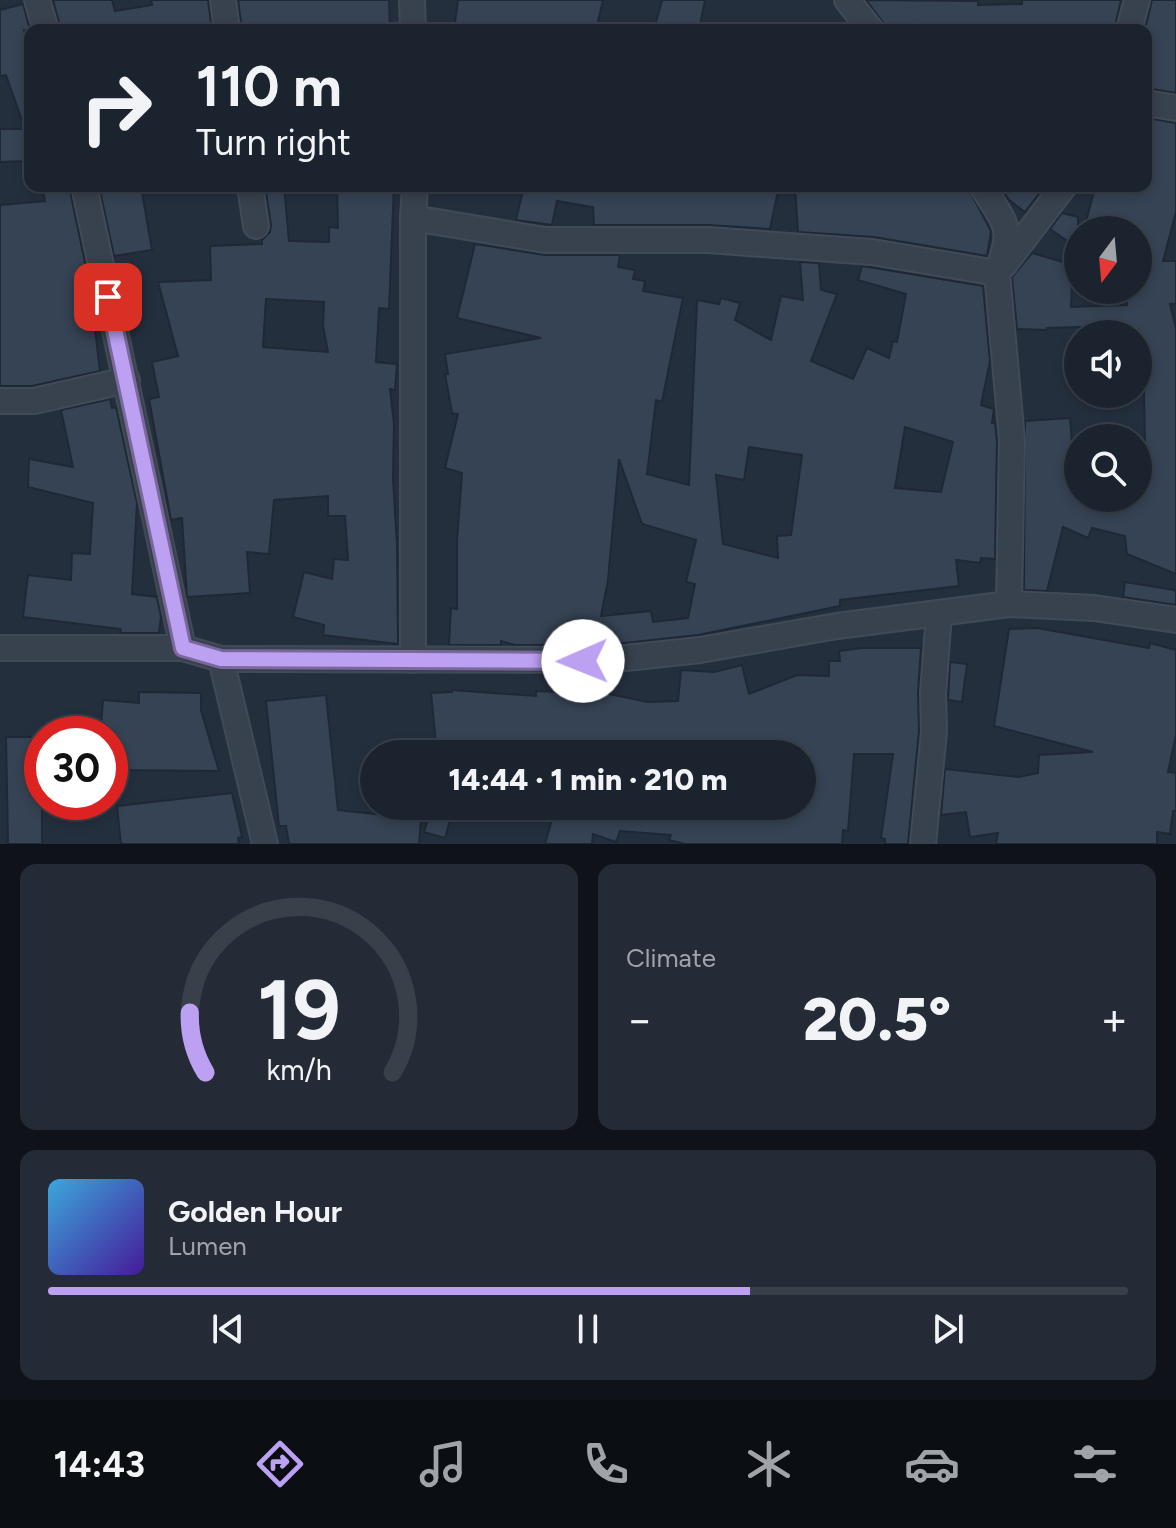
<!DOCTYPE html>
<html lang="en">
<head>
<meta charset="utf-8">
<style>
	:root { --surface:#1b232e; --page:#242b36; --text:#f1f3f6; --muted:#a0a4aa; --line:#39404a; --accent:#bca0f2 }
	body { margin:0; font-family:Figtree,sans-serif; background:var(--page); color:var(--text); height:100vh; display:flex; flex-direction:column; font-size:30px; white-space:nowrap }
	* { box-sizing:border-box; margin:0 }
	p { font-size:26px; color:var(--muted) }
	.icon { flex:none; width:44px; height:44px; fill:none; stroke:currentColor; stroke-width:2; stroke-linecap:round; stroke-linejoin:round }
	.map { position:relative; height:844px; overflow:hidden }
	.sheet { display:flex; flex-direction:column; gap:20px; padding:20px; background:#0f1319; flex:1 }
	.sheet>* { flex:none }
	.top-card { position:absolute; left:24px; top:24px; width:1128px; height:168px; border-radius:16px; box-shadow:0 4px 12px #0003,0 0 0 2px var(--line); background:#1b232e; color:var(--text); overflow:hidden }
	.needle { width:52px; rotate:196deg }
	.tools { position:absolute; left:1064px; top:216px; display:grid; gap:16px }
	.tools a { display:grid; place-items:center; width:88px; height:88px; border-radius:50%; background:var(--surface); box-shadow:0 4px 12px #0003,0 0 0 2px var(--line); font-size:40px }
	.speed { position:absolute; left:24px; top:716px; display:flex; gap:16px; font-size:40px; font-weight:700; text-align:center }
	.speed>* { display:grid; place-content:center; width:104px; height:104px; border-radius:50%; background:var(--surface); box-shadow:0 4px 12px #0003,0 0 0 2px var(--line); line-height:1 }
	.speed .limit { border:12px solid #d22; background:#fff; color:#111 }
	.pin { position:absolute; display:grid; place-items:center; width:68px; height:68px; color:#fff; margin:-34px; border-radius:16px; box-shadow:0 4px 12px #0006 }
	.me { position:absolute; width:88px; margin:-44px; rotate:269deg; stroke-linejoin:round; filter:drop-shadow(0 0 6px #0008) }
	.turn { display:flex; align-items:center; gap:28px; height:168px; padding:0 40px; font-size:36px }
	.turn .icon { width:104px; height:104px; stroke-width:2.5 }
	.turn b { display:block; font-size:56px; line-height:68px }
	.big { font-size:60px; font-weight:800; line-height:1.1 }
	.sheet .widget { flex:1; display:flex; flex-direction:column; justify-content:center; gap:12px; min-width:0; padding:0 28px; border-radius:16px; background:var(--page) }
	.sheet .dial { align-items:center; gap:0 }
	.dial svg { height:208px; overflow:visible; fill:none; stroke:var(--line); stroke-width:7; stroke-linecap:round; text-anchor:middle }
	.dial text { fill:var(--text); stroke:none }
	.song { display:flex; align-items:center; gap:24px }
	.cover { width:96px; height:96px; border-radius:12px; background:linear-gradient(135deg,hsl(200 70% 55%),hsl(260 70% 35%)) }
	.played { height:8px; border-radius:4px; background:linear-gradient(90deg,var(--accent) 65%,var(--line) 65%) }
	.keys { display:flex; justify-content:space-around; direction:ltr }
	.heat { display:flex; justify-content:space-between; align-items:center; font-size:44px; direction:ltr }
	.sheet .tiles { flex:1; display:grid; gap:20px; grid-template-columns:1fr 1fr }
	.widget:last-child { grid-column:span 2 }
	.trip { position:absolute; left:360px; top:740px; width:456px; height:80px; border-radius:40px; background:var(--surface); box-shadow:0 4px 12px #0003,0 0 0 2px var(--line); font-weight:800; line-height:80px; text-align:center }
	.menu { display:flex; height:128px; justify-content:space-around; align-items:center; background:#0b0e12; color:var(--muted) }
	.menu .icon { width:56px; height:56px }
	.menu .current { color:var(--accent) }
	.menu b { font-size:36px; color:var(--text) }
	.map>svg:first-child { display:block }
	.building { fill:#364354; stroke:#1f2835; stroke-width:2; fill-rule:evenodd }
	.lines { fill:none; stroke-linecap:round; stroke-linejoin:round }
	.minor-casing { stroke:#414a57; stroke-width:28 }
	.minor { stroke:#38414e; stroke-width:24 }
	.route-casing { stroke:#7a689d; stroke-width:20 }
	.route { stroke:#bca0f2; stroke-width:14 }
</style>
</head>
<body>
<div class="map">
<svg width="1176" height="844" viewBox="0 0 1176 844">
	<rect width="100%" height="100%" fill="#242f3e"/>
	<g class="building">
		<polygon points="53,0 112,0 115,11 152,5 151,0 208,0 212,30 61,30"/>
		<polygon points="238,0 389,0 390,30 327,30 326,27 242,30"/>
		<polygon points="458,0 603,0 596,30 575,26 575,30 454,30"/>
		<polygon points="662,0 705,0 699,30 654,30"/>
		<polygon points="866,0 978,1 978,5 1022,4 1022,0 1121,0 1114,30 942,30 913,23 912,30 902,30 885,25"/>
		<polygon points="1152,0 1176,0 1176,93 1146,88 1145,30"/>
		<polygon points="23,4 30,30 24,30 30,54 30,161 0,162 0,129 25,129 6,75 0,76 0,10"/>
		<polygon points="1153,119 1176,123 1176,212 1163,261 1176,261 1176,304 1170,304 1176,328 1176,574 1127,554 1125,536 1092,528 1088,538 1063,527 1047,591 1024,590 1025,421 1070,418 1073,457 1078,457 1078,498 1138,498 1138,447 1145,448 1144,392 1138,393 1138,330 1111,334 1112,326 1047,328 1047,330 1017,329 1012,277 1032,253 1073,265 1071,307 1127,305 1127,290 1138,290 1138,230 1084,230 1095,187 1119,193 1120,186 1146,186 1146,163"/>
		<polygon points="42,186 69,186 90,287 100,371 32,386 0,386 0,205 45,201"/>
		<polygon points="99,186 141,186 152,250 114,256"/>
		<path d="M265,186H284L289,241L329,242V227L338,228L337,186H394L389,309L379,308L376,362L397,364L395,390L390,389L394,424L393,479L397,545L398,644L323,635L324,625L293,617L304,572L332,579L334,559L348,560L345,516H328V496L274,500L269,554L247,552L250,593L187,597L182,518L171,520L149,399L159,397L152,362L178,356L158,282L211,280L210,246L262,244V240L270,232L271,225ZM266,299L324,302L323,326L328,352L263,347Z"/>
		<polygon points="524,186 779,186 770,229 708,225 594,225 593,207 557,201 552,225 516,220"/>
		<polygon points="795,186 967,186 991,231 987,256 874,237 798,232"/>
		<polygon points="1000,186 1045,186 1025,212 1009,200"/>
		<polygon points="1062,213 1078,217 1078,248 1050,229"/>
		<path d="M475,244L545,255H620L618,267L635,270L633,279L645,281L643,291L683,298L662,402L656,400L647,474L689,485L697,300L719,304L721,298L740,303L735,320L771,340L781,296L803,300L800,262L819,263L821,290L837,294L811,361L853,379L867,348L889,358L893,341L897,342L906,294L858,280L862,266L983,286L990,361L981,405L994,409L992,423H995L997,441L995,559L981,558L980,563L956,560L959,586L840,600V606L698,635L606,645H515L501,641V645H449L451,608L457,609V541L462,473L445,468L458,414L452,413L445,374H448L445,354L541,338L457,318ZM905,427L953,442L941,492L895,488ZM749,447L802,455L791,535L777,536L778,558L723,544L716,475L744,480ZM619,459L642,524L696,540L686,582L695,584L688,618L653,622L651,611L601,616L608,580Z"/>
		<polygon points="110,399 112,408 116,407 137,503 132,594 157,597 161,617 159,633 120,633 121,629 23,617 28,575 71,580 72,553 90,554 93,503 28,487 29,459 73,467 61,410"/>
		<polygon points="1125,582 1174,590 1176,591 1176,605 1123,597"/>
		<polygon points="1037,628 1149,648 1150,643 1176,650 1176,735 1168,772 1176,773 1176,811 1173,811 1170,834 1157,832 1157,844 996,844 998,833 970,837 966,812 941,815 945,769 1019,777 1038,773 1039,755 1093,752 994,726 1009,629"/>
		<polygon points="862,648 921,648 918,693 919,731 908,844 885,844 885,839 881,838 893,754 854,754 848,831 843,830 842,844 685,844 669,840 671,835 620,831 616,842 593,834 592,844 545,844 556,806 729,806 757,817 759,806 802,806 802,754 437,754 431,693 452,692 452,690 536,696 536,691 609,694 648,702 678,701 681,670 714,672 742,665 749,694 797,675 829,676 829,661 840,661 839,651"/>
		<polygon points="950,662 967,664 962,702 948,700"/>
		<polygon points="139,692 201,693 201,710 219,771 110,770 110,734 105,734 105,727 101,727 103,700 139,703"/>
		<polygon points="326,695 338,810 421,819 419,844 289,844 286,826 279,826 266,701"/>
		<polygon points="6,737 42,737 42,844 8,844"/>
		<polygon points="232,793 242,837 238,838 239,844 121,844 117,806"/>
		<polygon points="432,806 454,806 445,838 424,832"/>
	</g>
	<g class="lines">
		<defs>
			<g id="minor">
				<polyline points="37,0 46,30"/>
				<polyline points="223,0 227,30"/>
				<polyline points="412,0 413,30"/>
				<polyline points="847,0 871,30"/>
				<polyline points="1129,30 1137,0"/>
				<polyline points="1146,103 1176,108"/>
				<polyline points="84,186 183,648"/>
				<polyline points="250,186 256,226"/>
				<polyline points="415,186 413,218 545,240 708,240 872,252 997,273"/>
				<path d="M982,186C1006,226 1015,226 997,273L1012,440L1009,604"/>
				<polyline points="1004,265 1064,186"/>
				<polyline points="0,401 34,401 127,380"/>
				<polyline points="0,648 183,648 221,659 607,660 700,650 837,626 1009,604 1094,608 1176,620"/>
				<polyline points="221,659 265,844"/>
				<polyline points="413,660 413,218"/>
				<polyline points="923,844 934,732 933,693 939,614"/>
			</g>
		</defs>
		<use href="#minor" class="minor-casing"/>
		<use href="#minor" class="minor"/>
	</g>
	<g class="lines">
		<defs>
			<polyline id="route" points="108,297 183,648 221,659 583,661"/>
		</defs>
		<use href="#route" class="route-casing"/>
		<use href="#route" class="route"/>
	</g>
</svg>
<div class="tools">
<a><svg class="needle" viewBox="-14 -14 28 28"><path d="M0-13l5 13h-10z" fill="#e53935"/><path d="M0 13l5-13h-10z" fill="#a0a4aa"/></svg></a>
<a><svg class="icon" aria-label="sound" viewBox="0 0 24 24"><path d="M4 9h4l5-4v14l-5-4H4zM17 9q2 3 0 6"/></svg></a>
<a><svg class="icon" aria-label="search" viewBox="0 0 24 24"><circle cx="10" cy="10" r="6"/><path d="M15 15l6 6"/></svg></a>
</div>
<div class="speed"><div class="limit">30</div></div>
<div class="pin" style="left:108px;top:297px;background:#d93025"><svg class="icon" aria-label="arrive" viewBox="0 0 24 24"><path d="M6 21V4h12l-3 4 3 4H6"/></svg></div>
<svg class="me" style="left:583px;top:661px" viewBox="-20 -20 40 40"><circle r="19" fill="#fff"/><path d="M0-13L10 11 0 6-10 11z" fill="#bca0f2"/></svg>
<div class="trip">14:44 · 1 min · 210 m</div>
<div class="top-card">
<div class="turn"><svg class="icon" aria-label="right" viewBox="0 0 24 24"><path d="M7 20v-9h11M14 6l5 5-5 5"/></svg><div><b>110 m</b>Turn right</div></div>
</div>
</div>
<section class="sheet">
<div class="tiles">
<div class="widget dial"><svg viewBox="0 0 100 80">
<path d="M14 69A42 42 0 1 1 86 69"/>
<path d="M14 69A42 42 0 0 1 8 46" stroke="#bca0f2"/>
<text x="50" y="56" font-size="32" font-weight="700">19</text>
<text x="50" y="72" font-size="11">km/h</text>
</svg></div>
<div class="widget"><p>Climate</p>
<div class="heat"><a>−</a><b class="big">20.5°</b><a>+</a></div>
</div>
<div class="widget">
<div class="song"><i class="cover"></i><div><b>Golden Hour</b><p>Lumen</p></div></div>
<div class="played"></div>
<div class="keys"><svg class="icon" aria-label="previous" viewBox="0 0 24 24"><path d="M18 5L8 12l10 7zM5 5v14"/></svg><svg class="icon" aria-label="pause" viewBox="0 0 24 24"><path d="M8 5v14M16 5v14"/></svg><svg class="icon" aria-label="next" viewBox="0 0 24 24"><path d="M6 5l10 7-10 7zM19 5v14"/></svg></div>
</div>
</div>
</section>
<nav class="menu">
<b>14:43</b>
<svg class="icon current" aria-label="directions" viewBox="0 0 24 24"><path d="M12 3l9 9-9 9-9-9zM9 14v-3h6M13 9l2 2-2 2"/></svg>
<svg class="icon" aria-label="music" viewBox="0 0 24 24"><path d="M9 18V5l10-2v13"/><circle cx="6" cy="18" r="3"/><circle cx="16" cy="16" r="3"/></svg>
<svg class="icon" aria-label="phone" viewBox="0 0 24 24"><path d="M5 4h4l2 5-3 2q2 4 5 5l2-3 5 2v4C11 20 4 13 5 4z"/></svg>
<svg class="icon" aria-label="climate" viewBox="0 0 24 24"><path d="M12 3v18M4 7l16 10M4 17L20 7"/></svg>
<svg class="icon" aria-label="car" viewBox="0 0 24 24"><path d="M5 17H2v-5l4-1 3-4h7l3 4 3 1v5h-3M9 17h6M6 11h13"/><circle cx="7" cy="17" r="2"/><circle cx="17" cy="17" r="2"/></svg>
<svg class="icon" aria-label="filters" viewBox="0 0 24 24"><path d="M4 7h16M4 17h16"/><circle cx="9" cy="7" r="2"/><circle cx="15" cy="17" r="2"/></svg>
</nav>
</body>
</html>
